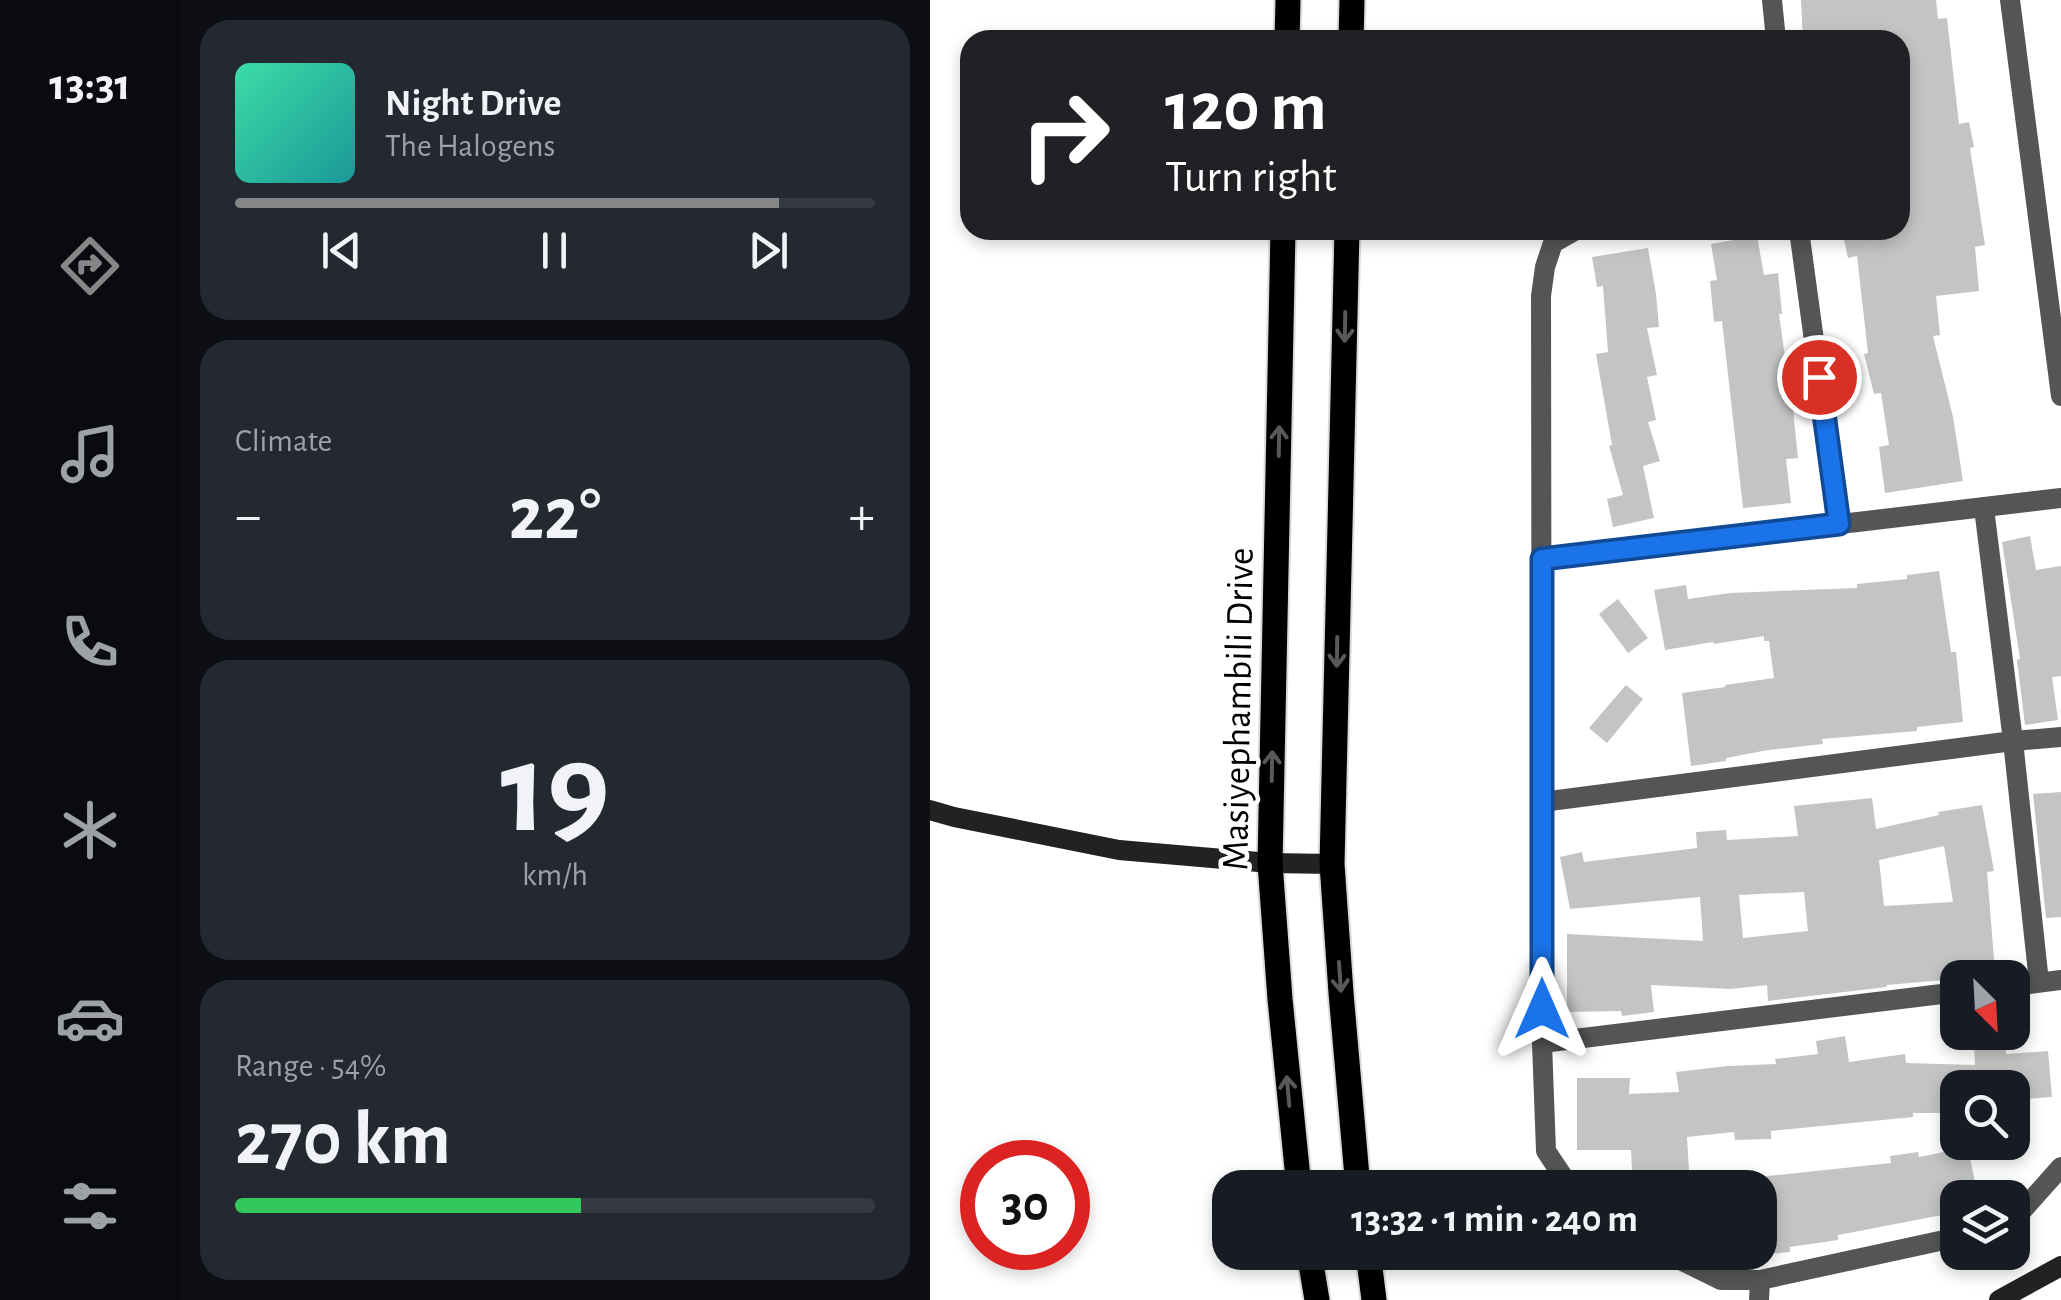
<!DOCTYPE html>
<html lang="en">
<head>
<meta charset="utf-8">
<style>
	:root { --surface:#171b24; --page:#242831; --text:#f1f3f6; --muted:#9ea1a6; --line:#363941; --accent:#858687 }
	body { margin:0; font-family:"Alegreya Sans",sans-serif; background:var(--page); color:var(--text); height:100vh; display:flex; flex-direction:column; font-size:38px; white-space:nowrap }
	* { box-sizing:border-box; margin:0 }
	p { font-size:32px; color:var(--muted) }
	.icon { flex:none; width:55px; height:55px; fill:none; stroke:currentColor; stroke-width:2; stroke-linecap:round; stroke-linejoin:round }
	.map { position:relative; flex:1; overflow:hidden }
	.side { display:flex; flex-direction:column; gap:20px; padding:20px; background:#0d0f14; width:750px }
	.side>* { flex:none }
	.top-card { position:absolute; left:30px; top:30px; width:950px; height:210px; border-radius:30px; box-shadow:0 5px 15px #0003; background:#202124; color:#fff; overflow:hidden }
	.needle { width:65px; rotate:156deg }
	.buttons { position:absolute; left:1010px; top:960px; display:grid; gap:20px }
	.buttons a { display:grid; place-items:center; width:90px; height:90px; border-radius:20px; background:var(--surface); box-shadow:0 5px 15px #0003; font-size:50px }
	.speed { position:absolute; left:30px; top:1140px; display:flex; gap:20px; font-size:50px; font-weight:700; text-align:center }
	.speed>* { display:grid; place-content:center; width:130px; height:130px; border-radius:50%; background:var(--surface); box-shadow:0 5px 15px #0003; line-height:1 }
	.speed .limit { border:15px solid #d22; background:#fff; color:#111 }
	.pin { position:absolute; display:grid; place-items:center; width:85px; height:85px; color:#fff; margin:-42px; border:5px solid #fff; border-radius:50%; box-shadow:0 2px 10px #0007 }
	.me { position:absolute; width:110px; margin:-55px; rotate:0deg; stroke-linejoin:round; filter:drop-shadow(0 0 8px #0008) }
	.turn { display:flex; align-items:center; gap:35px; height:210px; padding:0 40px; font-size:45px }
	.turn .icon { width:130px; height:130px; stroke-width:2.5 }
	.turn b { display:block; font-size:70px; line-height:85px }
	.big { font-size:75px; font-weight:600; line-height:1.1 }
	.side .widget { flex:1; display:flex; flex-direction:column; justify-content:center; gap:15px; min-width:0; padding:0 35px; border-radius:30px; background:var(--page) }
	.side .dial { align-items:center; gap:0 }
	.dial b { font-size:130px; line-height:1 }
	.song { display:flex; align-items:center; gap:30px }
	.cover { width:120px; height:120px; border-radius:15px; background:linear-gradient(135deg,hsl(160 70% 55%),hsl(180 70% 35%)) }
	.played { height:10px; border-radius:5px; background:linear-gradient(90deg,var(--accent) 85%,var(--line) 85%) }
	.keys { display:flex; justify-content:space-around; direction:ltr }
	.heat { display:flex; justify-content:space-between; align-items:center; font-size:55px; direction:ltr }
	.charge { height:15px; border-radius:8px; background:linear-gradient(90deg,#34c759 54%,var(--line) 0) }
	.trip { position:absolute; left:282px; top:1170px; width:565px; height:100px; border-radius:30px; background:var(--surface); box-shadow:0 5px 15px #0003; font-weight:600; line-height:100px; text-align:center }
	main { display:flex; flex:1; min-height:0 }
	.dock { display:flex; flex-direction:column; width:180px; justify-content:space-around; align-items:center; background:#090b0e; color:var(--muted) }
	.dock .icon { width:70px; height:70px }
	.dock .selected { color:var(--accent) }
	.dock b { font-size:45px; color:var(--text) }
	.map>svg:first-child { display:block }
	.building { fill:#c4c4c4; fill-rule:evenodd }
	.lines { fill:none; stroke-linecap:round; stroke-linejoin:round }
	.primary-casing { stroke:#dbdbdb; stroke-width:29 }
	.street { stroke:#555; stroke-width:20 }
	.secondary { stroke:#222; stroke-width:20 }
	.primary { stroke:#000; stroke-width:25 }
	.oneway { stroke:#595959 }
	.route-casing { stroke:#114b97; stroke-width:25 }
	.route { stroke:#1a73e8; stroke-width:18 }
	.labels { text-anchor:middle; stroke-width:9; stroke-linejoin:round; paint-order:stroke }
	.street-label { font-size:38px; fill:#000; stroke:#fff }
</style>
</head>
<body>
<main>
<nav class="dock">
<b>13:31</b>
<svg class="icon selected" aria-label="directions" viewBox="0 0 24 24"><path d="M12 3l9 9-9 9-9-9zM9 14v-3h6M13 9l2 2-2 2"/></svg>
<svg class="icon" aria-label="music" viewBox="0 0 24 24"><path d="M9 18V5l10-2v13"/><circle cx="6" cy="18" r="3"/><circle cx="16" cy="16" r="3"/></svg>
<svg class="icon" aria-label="phone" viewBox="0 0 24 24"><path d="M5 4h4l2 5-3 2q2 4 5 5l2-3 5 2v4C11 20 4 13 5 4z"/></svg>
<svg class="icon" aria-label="climate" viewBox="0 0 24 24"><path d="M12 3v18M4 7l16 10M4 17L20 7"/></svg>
<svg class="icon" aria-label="car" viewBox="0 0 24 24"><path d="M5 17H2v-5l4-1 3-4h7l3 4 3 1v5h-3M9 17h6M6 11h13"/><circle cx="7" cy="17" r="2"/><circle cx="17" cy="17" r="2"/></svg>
<svg class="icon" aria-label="filters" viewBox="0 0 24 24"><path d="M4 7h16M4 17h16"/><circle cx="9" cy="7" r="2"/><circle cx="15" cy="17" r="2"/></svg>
</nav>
<section class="side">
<div class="widget">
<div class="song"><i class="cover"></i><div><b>Night Drive</b><p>The Halogens</p></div></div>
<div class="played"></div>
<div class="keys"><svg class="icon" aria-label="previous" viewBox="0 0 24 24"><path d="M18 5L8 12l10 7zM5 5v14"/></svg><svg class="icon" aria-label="pause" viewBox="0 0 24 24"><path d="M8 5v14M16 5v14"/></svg><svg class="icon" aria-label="next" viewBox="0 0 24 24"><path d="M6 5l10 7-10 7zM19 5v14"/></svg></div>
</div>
<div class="widget"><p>Climate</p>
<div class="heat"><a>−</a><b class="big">22°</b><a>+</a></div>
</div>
<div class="widget dial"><b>19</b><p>km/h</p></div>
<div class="widget"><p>Range · 54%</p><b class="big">270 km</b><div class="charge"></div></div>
</section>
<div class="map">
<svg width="1131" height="1300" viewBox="0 0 1131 1300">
	<rect width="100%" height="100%" fill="#fff"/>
	<g class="building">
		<polygon points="871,0 1006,0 1008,19 1017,18 1029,124 1039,122 1044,147 1040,148 1055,245 1045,247 1049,291 1006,296 1010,335 1003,336 1023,417 1033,481 955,493 949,447 959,445 951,393 944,394 934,354 938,353 927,256 918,258 912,230 973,230 970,184 978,182 970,140 970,40 873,40"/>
		<polygon points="827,236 834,275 848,273 852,314 849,314 857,372 859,371 868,458 856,459 861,503 813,508 792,321 784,322 780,281 787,280 781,244"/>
		<polygon points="718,248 726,294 729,327 717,328 727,375 717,377 726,420 718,422 730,461 713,466 724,518 683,527 677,499 693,495 679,446 682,445 666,354 678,352 673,286 667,287 662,257"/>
		<polygon points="1100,536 1106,570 1131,566 1131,676 1122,677 1128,720 1095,725 1087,660 1090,659 1072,542"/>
		<polygon points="1009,571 1021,652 1026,652 1033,722 987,727 987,731 892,739 893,744 838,750 796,758 796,761 761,766 752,693 795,687 795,685 844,678 839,641 834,641 834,636 784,644 783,642 735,650 724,590 756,585 758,599 800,593 927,588 927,584 977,579 977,575"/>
		<polygon points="688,599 718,638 698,653 669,614"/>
		<polygon points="696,685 713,699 677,743 659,728"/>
		<polygon points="1131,792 1131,917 1116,918 1103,794"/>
		<path d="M942,798L946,829L1009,815L1008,812L1052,805L1064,871L1057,872L1065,971L1013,975L1014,980L957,985V987L838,1001L837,985L800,989L721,985L724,1012L692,1016L691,1011L637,1012V934L773,941L770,897L640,909L630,857L652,852L654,862L767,848L766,832L796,830L797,840L868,836L864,806ZM1014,846L1023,902L954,906L949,860ZM874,892L878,931L813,938L809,895Z"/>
		<polygon points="915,1036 919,1062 975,1054 976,1063 1045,1065 1044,1046 1075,1044 1076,1054 1118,1051 1122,1097 1095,1099 1094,1088 1023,1088 1023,1113 983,1113 983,1117 841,1131 841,1139 805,1140 804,1132 757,1137 760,1188 703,1188 701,1150 647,1150 647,1078 700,1078 699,1094 749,1092 746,1072 798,1066 846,1064 845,1059 888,1054 886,1041"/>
		<polygon points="1038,1147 1048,1198 1028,1198 1028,1212 908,1235 908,1240 860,1247 860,1252 830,1255 830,1177 961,1163 960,1156 988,1152 989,1157"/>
	</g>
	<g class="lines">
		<defs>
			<g id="primary">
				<polyline points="357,40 358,0"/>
				<polyline points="421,40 422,0"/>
				<polyline points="353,230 340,863 350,999 369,1188"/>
				<polyline points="417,230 402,864 411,993 428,1188"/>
				<polyline points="379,1252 387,1300"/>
				<polyline points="438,1252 444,1300"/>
			</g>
		</defs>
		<use href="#primary" class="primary-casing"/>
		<g class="street">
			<polyline points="842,0 846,40"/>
			<polyline points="1080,0 1131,396"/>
			<polyline points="869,230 909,524"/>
			<polyline points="1054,508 1083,741 1109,982"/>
			<polyline points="613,559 1131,498"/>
			<polyline points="612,802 1083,741 1131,737"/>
			<polyline points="1082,986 1131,980"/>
			<polyline points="612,1043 1028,992"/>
			<polyline points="643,1188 634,1178 616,1151 612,1043 611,296 615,267 623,243 646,230"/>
			<polyline points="1082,1222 1131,1167"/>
			<polyline points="734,1252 791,1280 830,1280 829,1300"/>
			<polyline points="830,1280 1028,1237"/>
		</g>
		<g class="secondary">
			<polyline points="0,810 24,817 189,850 340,863 402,864"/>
			<polyline points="1069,1300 1131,1266"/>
		</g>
		<use href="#primary" class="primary"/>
	</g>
	<defs><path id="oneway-shaft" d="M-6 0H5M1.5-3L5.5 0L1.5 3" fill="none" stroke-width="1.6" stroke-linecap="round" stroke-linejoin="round" transform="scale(2.5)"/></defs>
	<g class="oneway">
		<use href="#oneway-shaft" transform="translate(415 327) rotate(91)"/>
		<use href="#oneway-shaft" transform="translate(349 441) rotate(-89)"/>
		<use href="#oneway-shaft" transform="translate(407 652) rotate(91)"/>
		<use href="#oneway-shaft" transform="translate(342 766) rotate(-89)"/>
		<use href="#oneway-shaft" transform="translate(410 977) rotate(86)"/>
		<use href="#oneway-shaft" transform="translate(358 1091) rotate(-95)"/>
	</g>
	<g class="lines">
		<defs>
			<polyline id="route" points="612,1009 612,559 909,524 889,377"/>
		</defs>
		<use href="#route" class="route-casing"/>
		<use href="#route" class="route"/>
	</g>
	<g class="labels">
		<g class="street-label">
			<text transform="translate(307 709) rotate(-89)" y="13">Masiyephambili Drive</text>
		</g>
	</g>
</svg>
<div class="buttons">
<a><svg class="needle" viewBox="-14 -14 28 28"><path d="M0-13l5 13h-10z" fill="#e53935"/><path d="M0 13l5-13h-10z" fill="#9ea1a6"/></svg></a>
<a><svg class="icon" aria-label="search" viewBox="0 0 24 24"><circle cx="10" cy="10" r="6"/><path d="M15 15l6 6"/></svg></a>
<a><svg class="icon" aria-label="layers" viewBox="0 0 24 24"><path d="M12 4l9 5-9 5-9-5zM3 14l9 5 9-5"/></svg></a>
</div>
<div class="speed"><div class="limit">30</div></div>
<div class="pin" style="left:889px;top:377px;background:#d93025"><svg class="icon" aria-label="arrive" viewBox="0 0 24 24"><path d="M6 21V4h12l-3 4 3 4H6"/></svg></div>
<svg class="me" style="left:612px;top:1009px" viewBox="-20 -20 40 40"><path d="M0-17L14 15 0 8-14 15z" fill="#1a73e8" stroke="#fff" stroke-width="4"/></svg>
<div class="trip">13:32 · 1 min · 240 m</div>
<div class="top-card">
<div class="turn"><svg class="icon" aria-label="right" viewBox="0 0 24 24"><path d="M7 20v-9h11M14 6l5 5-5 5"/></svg><div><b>120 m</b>Turn right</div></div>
</div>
</div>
</main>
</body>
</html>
